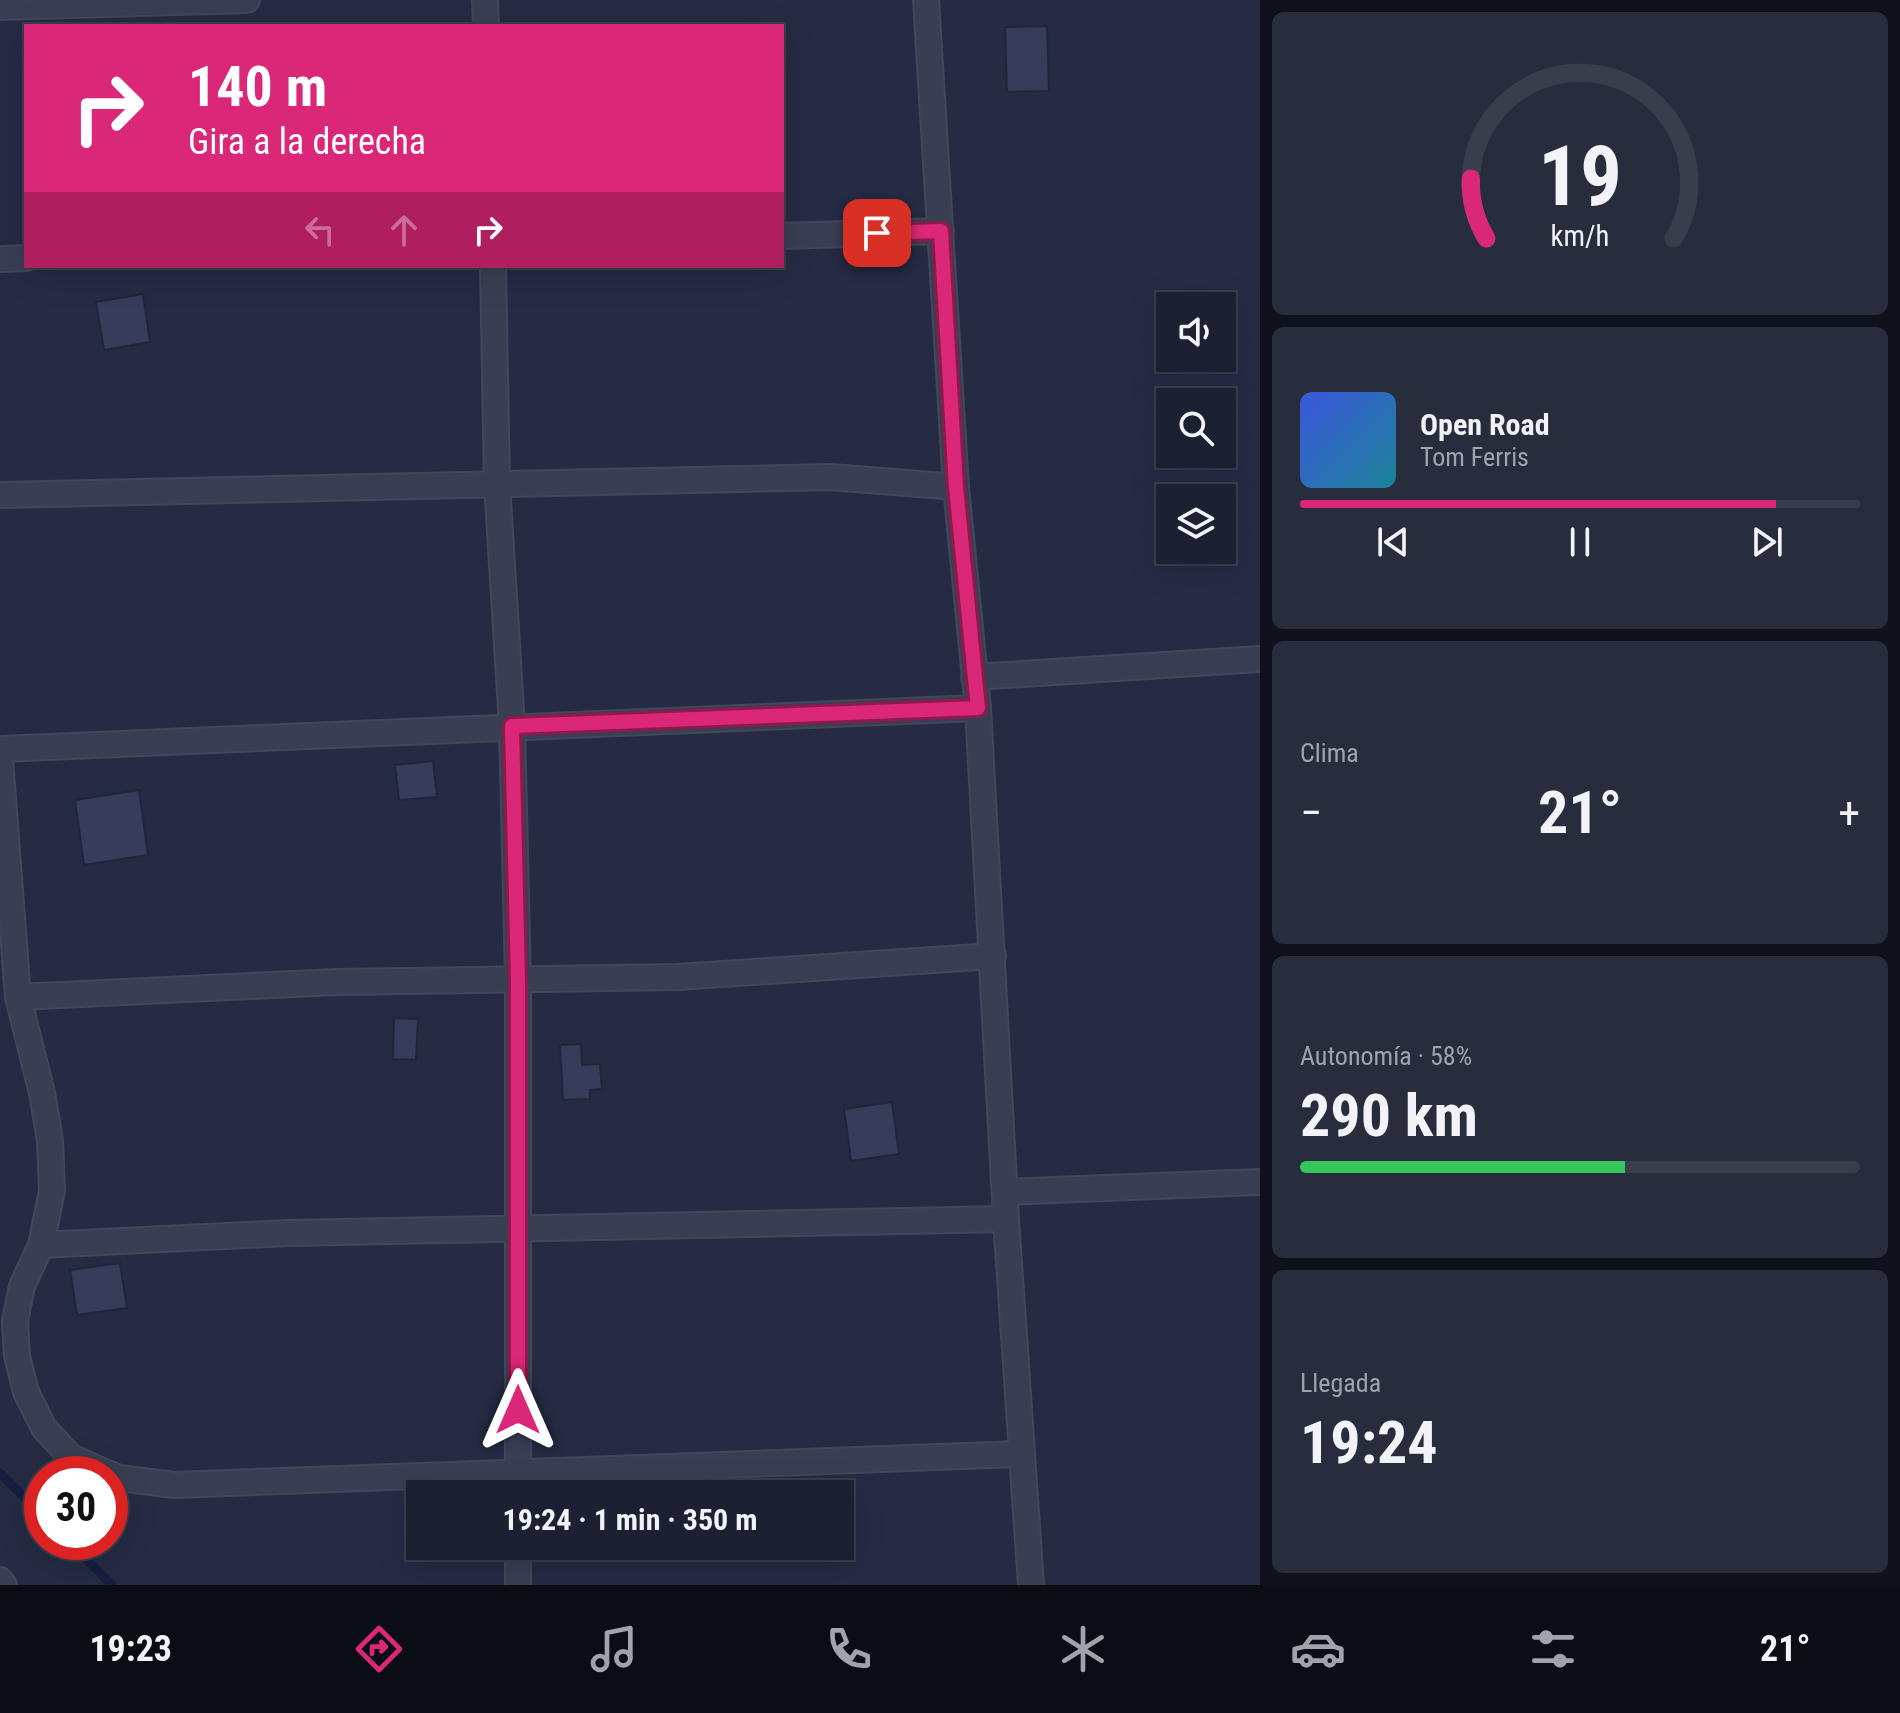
<!DOCTYPE html>
<html lang="es">
<head>
<meta charset="utf-8">
<style>
	:root { --surface:#1b2032; --page:#282d3e; --text:#f1f3f6; --muted:#a0a3ac; --line:#393e4d; --accent:#db2777 }
	body { margin:0; font-family:"Roboto Condensed",sans-serif; background:var(--page); color:var(--text); height:100vh; display:flex; flex-direction:column; font-size:30px; white-space:nowrap }
	* { box-sizing:border-box; margin:0 }
	p { font-size:26px; color:var(--muted) }
	.icon { flex:none; width:44px; height:44px; fill:none; stroke:currentColor; stroke-width:2; stroke-linecap:round; stroke-linejoin:round }
	.map { position:relative; flex:1; overflow:hidden }
	.drawer { display:flex; flex-direction:column; gap:12px; padding:12px; background:#0f121c; width:640px }
	.drawer>* { flex:none }
	.guide { position:absolute; left:24px; top:24px; width:760px; height:244px; border-radius:0px; box-shadow:0 8px 32px #0002,0 0 0 2px var(--line); background:#db2777; color:#fff; overflow:hidden }
	.controls { position:absolute; left:1156px; top:292px; display:grid; gap:16px }
	.controls a { display:grid; place-items:center; width:80px; height:80px; border-radius:0px; background:var(--surface); box-shadow:0 8px 32px #0002,0 0 0 2px var(--line); font-size:40px }
	.speed { position:absolute; left:24px; top:1456px; display:flex; gap:16px; font-size:40px; font-weight:700; text-align:center }
	.speed>* { display:grid; place-content:center; width:104px; height:104px; border-radius:50%; background:var(--surface); box-shadow:0 8px 32px #0002,0 0 0 2px var(--line); line-height:1 }
	.speed .limit { border:12px solid #d22; background:#fff; color:#111 }
	.pin { position:absolute; display:grid; place-items:center; width:68px; height:68px; color:#fff; margin:-34px; border-radius:16px; box-shadow:0 4px 12px #0006 }
	.me { position:absolute; width:88px; margin:-44px; rotate:0deg; stroke-linejoin:round; filter:drop-shadow(0 0 6px #0008) }
	.turn { display:flex; align-items:center; gap:28px; height:168px; padding:0 32px; font-size:36px }
	.turn .icon { width:104px; height:104px; stroke-width:2.5 }
	.turn b { display:block; font-size:56px; line-height:68px }
	.lanes { display:flex; align-items:center; height:76px; padding:0 32px; background:#0003; justify-content:center; gap:40px; direction:ltr }
	.lanes .off { opacity:.35 }
	.big { font-size:60px; font-weight:700; line-height:1.1 }
	.drawer .widget { flex:1; display:flex; flex-direction:column; justify-content:center; gap:12px; min-width:0; padding:0 28px; border-radius:12px; background:var(--page) }
	.drawer .dial { align-items:center; gap:0 }
	.dial svg { height:208px; overflow:visible; fill:none; stroke:var(--line); stroke-width:7; stroke-linecap:round; text-anchor:middle }
	.dial text { fill:var(--text); stroke:none }
	.song { display:flex; align-items:center; gap:24px }
	.cover { width:96px; height:96px; border-radius:12px; background:linear-gradient(135deg,hsl(230 70% 55%),hsl(190 70% 35%)) }
	.played { height:8px; border-radius:4px; background:linear-gradient(90deg,var(--accent) 85%,var(--line) 85%) }
	.keys { display:flex; justify-content:space-around; direction:ltr }
	.heat { display:flex; justify-content:space-between; align-items:center; font-size:44px; direction:ltr }
	.charge { height:12px; border-radius:6px; background:linear-gradient(90deg,#34c759 58%,var(--line) 0) }
	.trip { position:absolute; left:406px; top:1480px; width:448px; height:80px; border-radius:0px; background:var(--surface); box-shadow:0 8px 32px #0002,0 0 0 2px var(--line); font-weight:700; line-height:80px; text-align:center }
	.tab-bar { display:flex; height:128px; justify-content:space-around; align-items:center; background:#0b0d14; color:var(--muted) }
	.tab-bar .icon { width:56px; height:56px }
	.tab-bar .on { color:var(--accent) }
	.tab-bar b { font-size:36px; color:var(--text) }
	main { display:flex; flex:1; min-height:0 }
	.map>svg:first-child { display:block }
	.lines { fill:none; stroke-linecap:round; stroke-linejoin:round }
	.stream { stroke:#161e42; stroke-width:9 }
	.building { fill:#363d5a; stroke:#20253a; stroke-width:2 }
	.minor-casing { stroke:#43475c; stroke-width:28 }
	.minor { stroke:#393e53; stroke-width:24 }
	.route-casing { stroke:#8e194d; stroke-width:20 }
	.route { stroke:#db2777; stroke-width:14 }
</style>
</head>
<body>
<main>
<div class="map">
<svg width="1260" height="1585" viewBox="0 0 1260 1585">
	<rect width="100%" height="100%" fill="#242b43"/>
	<g class="lines">
		<g class="stream">
			<polyline points="0,1473 42,1515"/>
			<polyline points="69,1542 112,1585"/>
		</g>
	</g>
	<g class="building">
		<polygon points="1047,26 1049,91 1007,92 1005,27"/>
		<polygon points="143,294 150,342 104,350 96,302"/>
		<polygon points="433,761 437,797 399,800 395,765"/>
		<polygon points="139,790 148,855 84,865 75,800"/>
		<polygon points="394,1018 418,1019 416,1060 393,1059"/>
		<polygon points="581,1044 582,1065 600,1064 602,1089 590,1090 590,1099 563,1100 560,1045"/>
		<polygon points="892,1102 899,1154 851,1161 844,1109"/>
		<polygon points="120,1263 127,1308 77,1315 70,1270"/>
	</g>
	<g class="lines">
		<defs>
			<g id="minor">
				<polyline points="485,0 486,26"/>
				<polyline points="926,0 956,487 978,708 1006,1219 1031,1585"/>
				<polyline points="0,7 247,0"/>
				<polyline points="782,236 941,231"/>
				<polyline points="0,259 26,258"/>
				<polyline points="493,266 497,484 512,726 518,980 518,1494"/>
				<polyline points="0,495 831,477 956,487"/>
				<polyline points="974,677 1260,659"/>
				<polyline points="0,749 978,708"/>
				<polyline points="0,759 18,997 42,1093 50,1140 52,1190 41,1245 22,1286 15,1321 17,1356 26,1392 44,1428 71,1457 109,1474"/>
				<polyline points="18,997 336,982 678,977 993,956"/>
				<polyline points="1005,1192 1260,1182"/>
				<polyline points="41,1245 288,1233 1006,1219"/>
				<polyline points="110,1474 119,1478 174,1485 1021,1454"/>
				<polyline points="518,1546 518,1585"/>
				<polyline points="0,1580 4,1585"/>
			</g>
		</defs>
		<use href="#minor" class="minor-casing"/>
		<use href="#minor" class="minor"/>
	</g>
	<g class="lines">
		<defs>
			<polyline id="route" points="518,1410 518,980 512,726 978,708 956,487 941,231 877,233"/>
		</defs>
		<use href="#route" class="route-casing"/>
		<use href="#route" class="route"/>
	</g>
</svg>
<div class="controls">
<a><svg class="icon" aria-label="sound" viewBox="0 0 24 24"><path d="M4 9h4l5-4v14l-5-4H4zM17 9q2 3 0 6"/></svg></a>
<a><svg class="icon" aria-label="search" viewBox="0 0 24 24"><circle cx="10" cy="10" r="6"/><path d="M15 15l6 6"/></svg></a>
<a><svg class="icon" aria-label="layers" viewBox="0 0 24 24"><path d="M12 4l9 5-9 5-9-5zM3 14l9 5 9-5"/></svg></a>
</div>
<div class="speed"><div class="limit">30</div></div>
<div class="pin" style="left:877px;top:233px;background:#d93025"><svg class="icon" aria-label="arrive" viewBox="0 0 24 24"><path d="M6 21V4h12l-3 4 3 4H6"/></svg></div>
<svg class="me" style="left:518px;top:1410px" viewBox="-20 -20 40 40"><path d="M0-17L14 15 0 8-14 15z" fill="#db2777" stroke="#fff" stroke-width="4"/></svg>
<div class="trip">19:24 · 1 min · 350 m</div>
<div class="guide">
<div class="turn"><svg class="icon" aria-label="right" viewBox="0 0 24 24"><path d="M7 20v-9h11M14 6l5 5-5 5"/></svg><div><b>140 m</b>Gira a la derecha</div></div>
<div class="lanes"><svg class="icon off" aria-label="left" viewBox="0 0 24 24"><path d="M17 20v-9H6M10 6l-5 5 5 5"/></svg><svg class="icon off" aria-label="ahead" viewBox="0 0 24 24"><path d="M12 20V5M6 11l6-6 6 6"/></svg><svg class="icon" aria-label="right" viewBox="0 0 24 24"><path d="M7 20v-9h11M14 6l5 5-5 5"/></svg></div>
</div>
</div>
<section class="drawer">
<div class="widget dial"><svg viewBox="0 0 100 80">
<path d="M14 69A42 42 0 1 1 86 69"/>
<path d="M14 69A42 42 0 0 1 8 46" stroke="#db2777"/>
<text x="50" y="56" font-size="32" font-weight="700">19</text>
<text x="50" y="72" font-size="11">km/h</text>
</svg></div>
<div class="widget">
<div class="song"><i class="cover"></i><div><b>Open Road</b><p>Tom Ferris</p></div></div>
<div class="played"></div>
<div class="keys"><svg class="icon" aria-label="previous" viewBox="0 0 24 24"><path d="M18 5L8 12l10 7zM5 5v14"/></svg><svg class="icon" aria-label="pause" viewBox="0 0 24 24"><path d="M8 5v14M16 5v14"/></svg><svg class="icon" aria-label="next" viewBox="0 0 24 24"><path d="M6 5l10 7-10 7zM19 5v14"/></svg></div>
</div>
<div class="widget"><p>Clima</p>
<div class="heat"><a>−</a><b class="big">21°</b><a>+</a></div>
</div>
<div class="widget"><p>Autonomía · 58%</p><b class="big">290 km</b><div class="charge"></div></div>
<div class="widget"><p>Llegada</p><b class="big">19:24</b></div>
</section>
</main>
<nav class="tab-bar">
<b>19:23</b>
<svg class="icon on" aria-label="directions" viewBox="0 0 24 24"><path d="M12 3l9 9-9 9-9-9zM9 14v-3h6M13 9l2 2-2 2"/></svg>
<svg class="icon" aria-label="music" viewBox="0 0 24 24"><path d="M9 18V5l10-2v13"/><circle cx="6" cy="18" r="3"/><circle cx="16" cy="16" r="3"/></svg>
<svg class="icon" aria-label="phone" viewBox="0 0 24 24"><path d="M5 4h4l2 5-3 2q2 4 5 5l2-3 5 2v4C11 20 4 13 5 4z"/></svg>
<svg class="icon" aria-label="climate" viewBox="0 0 24 24"><path d="M12 3v18M4 7l16 10M4 17L20 7"/></svg>
<svg class="icon" aria-label="car" viewBox="0 0 24 24"><path d="M5 17H2v-5l4-1 3-4h7l3 4 3 1v5h-3M9 17h6M6 11h13"/><circle cx="7" cy="17" r="2"/><circle cx="17" cy="17" r="2"/></svg>
<svg class="icon" aria-label="filters" viewBox="0 0 24 24"><path d="M4 7h16M4 17h16"/><circle cx="9" cy="7" r="2"/><circle cx="15" cy="17" r="2"/></svg>
<b>21°</b>
</nav>
</body>
</html>
